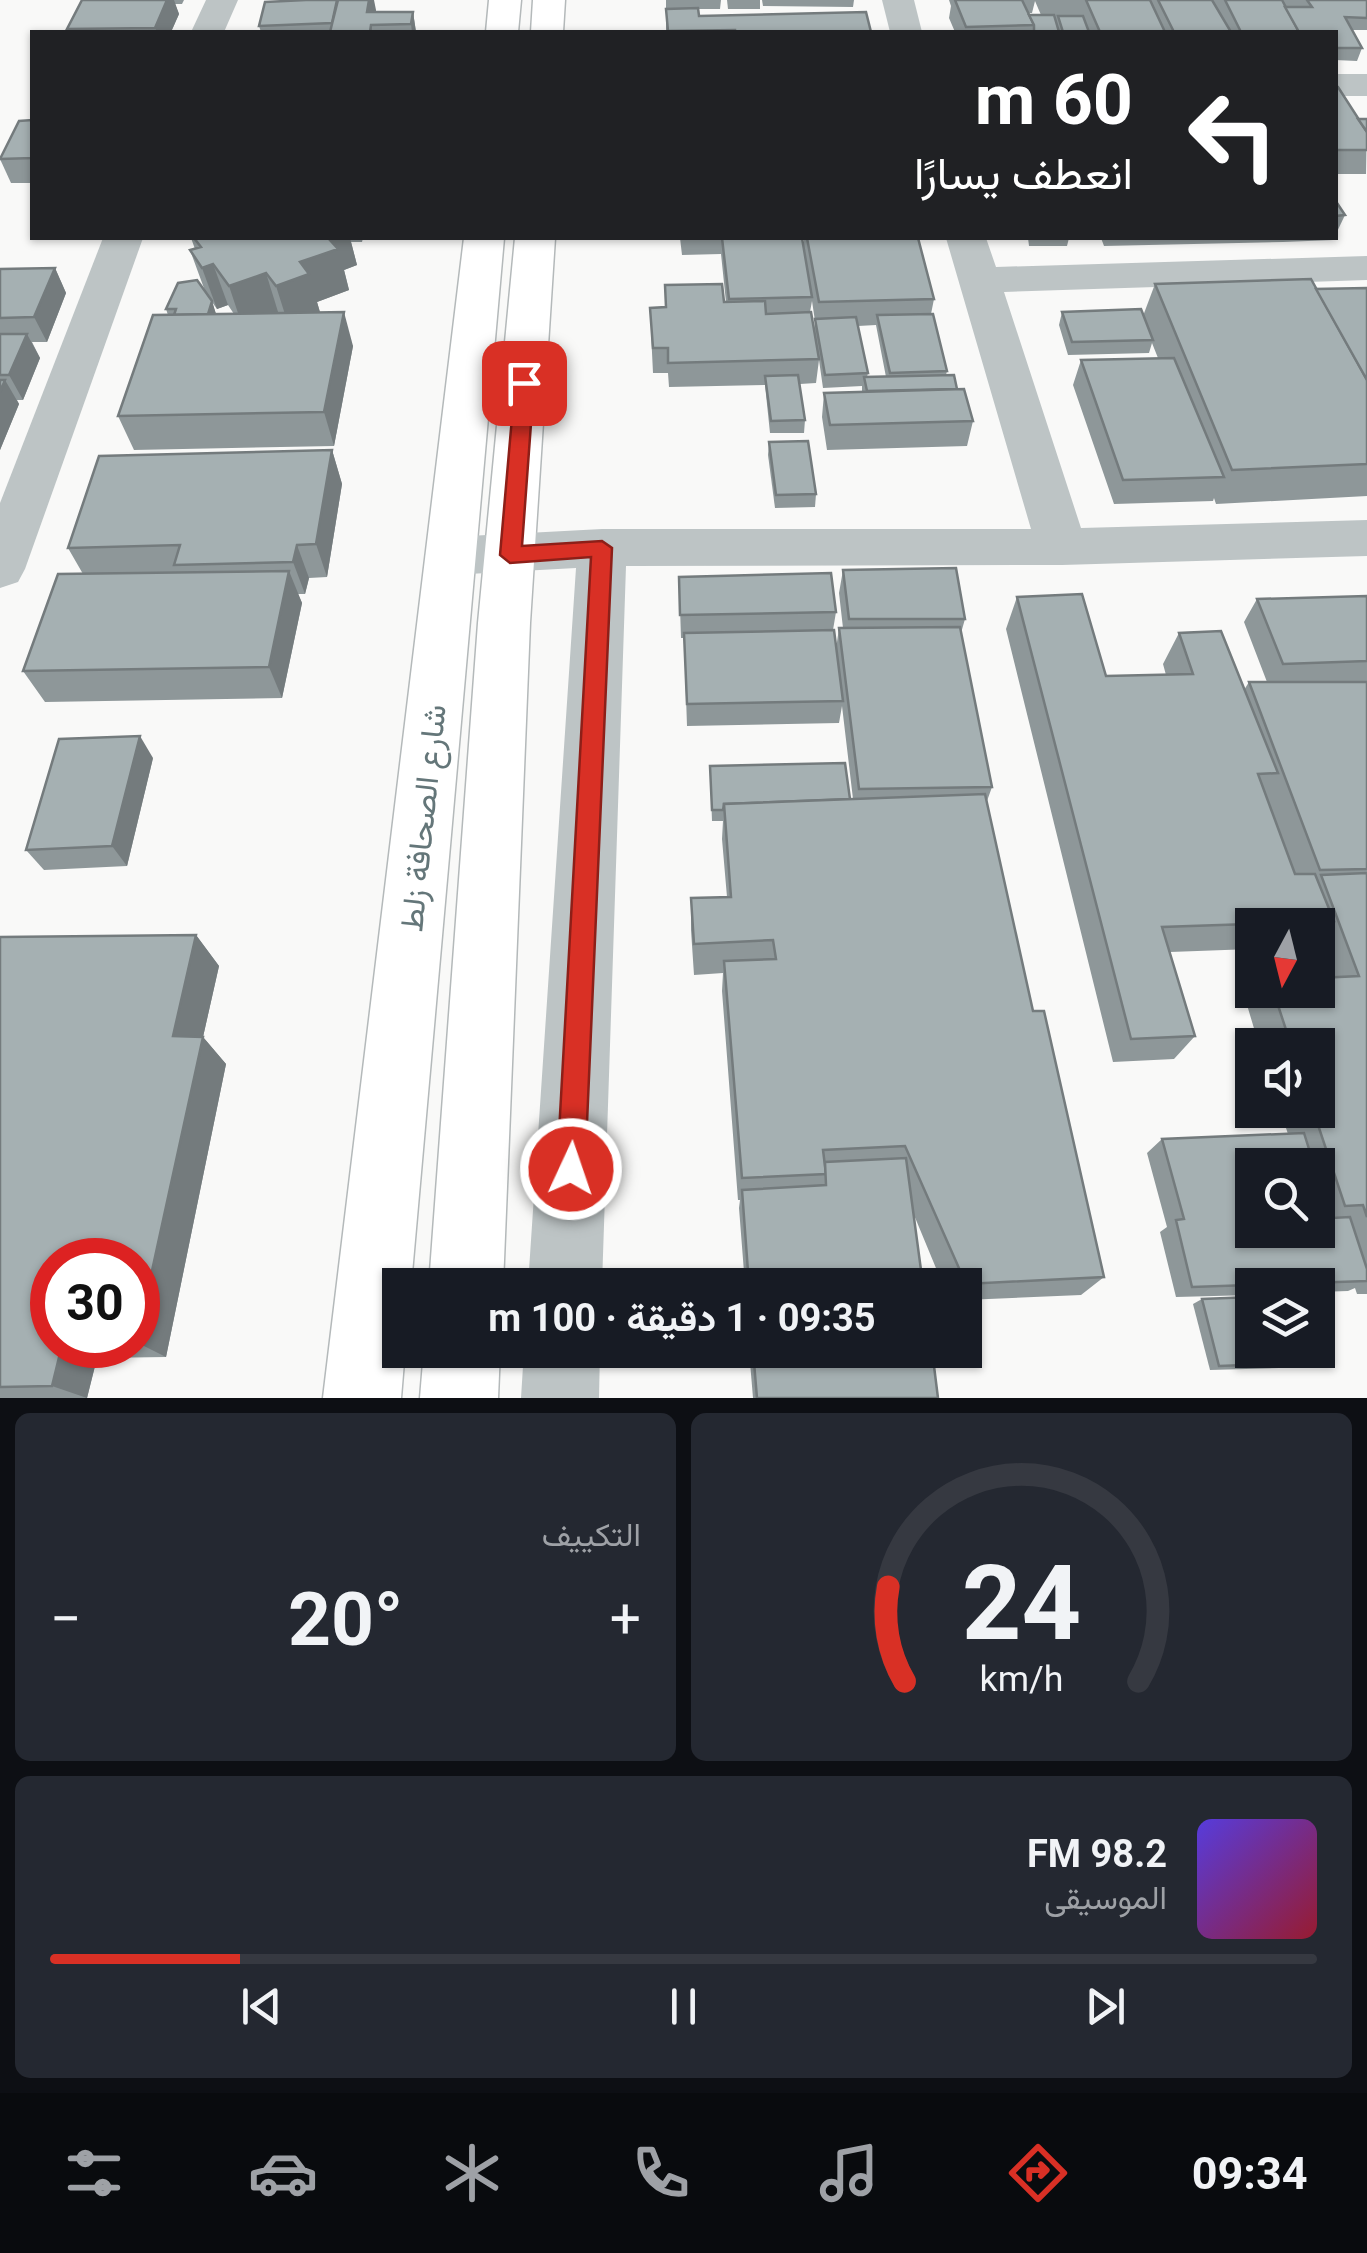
<!DOCTYPE html>
<html lang="ar">
<head>
<meta charset="utf-8">
<style>
	:root { --surface:#171b24; --page:#242831; --text:#f1f3f6; --muted:#9ea1a6; --line:#363941; --accent:#d93025 }
	body { margin:0; font-family:Roboto,Vazirmatn,sans-serif; background:var(--page); color:var(--text); direction:rtl; height:100vh; display:flex; flex-direction:column; font-size:38px; white-space:nowrap }
	* { box-sizing:border-box; margin:0 }
	p { font-size:32px; color:var(--muted) }
	.icon { flex:none; width:55px; height:55px; fill:none; stroke:currentColor; stroke-width:2; stroke-linecap:round; stroke-linejoin:round }
	.map { position:relative; height:1398px; overflow:hidden; direction:ltr }
	.panel { display:flex; flex-direction:column; gap:15px; padding:15px; background:#0d0f14; flex:1 }
	.panel>* { flex:none }
	.top-card { position:absolute; left:30px; top:30px; width:1308px; height:210px; border-radius:0px; box-shadow:0 2px 8px #0004; direction:rtl; background:#202124; color:#fff; overflow:hidden }
	.needle { width:65px; rotate:187deg }
	.controls { position:absolute; left:1235px; top:908px; display:grid; gap:20px }
	.controls a { display:grid; place-items:center; width:100px; height:100px; border-radius:0px; background:var(--surface); box-shadow:0 2px 8px #0004; font-size:50px }
	.speed { position:absolute; left:30px; top:1238px; display:flex; gap:20px; font-size:50px; font-weight:700; text-align:center }
	.speed>* { display:grid; place-content:center; width:130px; height:130px; border-radius:50%; background:var(--surface); box-shadow:0 2px 8px #0004; line-height:1 }
	.speed .limit { border:15px solid #d22; background:#fff; color:#111 }
	.pin { position:absolute; display:grid; place-items:center; width:85px; height:85px; color:#fff; margin:-42px; border-radius:20px; box-shadow:0 5px 15px #0006 }
	.me { position:absolute; width:110px; margin:-55px; rotate:3deg; stroke-linejoin:round; filter:drop-shadow(0 0 8px #0008) }
	.turn { display:flex; align-items:center; gap:35px; height:210px; padding:0 40px; font-size:45px }
	.turn .icon { width:130px; height:130px; stroke-width:2.5 }
	.turn b { display:block; font-size:70px; line-height:85px }
	.big { font-size:75px; font-weight:700; line-height:1.1 }
	.panel .widget { flex:1; display:flex; flex-direction:column; justify-content:center; gap:15px; min-width:0; padding:0 35px; border-radius:15px; background:var(--page) }
	.panel .dial { align-items:center; gap:0 }
	.dial svg { height:260px; overflow:visible; fill:none; stroke:var(--line); stroke-width:7; stroke-linecap:round; text-anchor:middle }
	.dial text { fill:var(--text); stroke:none }
	.song { display:flex; align-items:center; gap:30px }
	.cover { width:120px; height:120px; border-radius:15px; background:linear-gradient(135deg,hsl(250 70% 55%),hsl(350 70% 35%)) }
	.played { height:10px; border-radius:5px; background:linear-gradient(90deg,var(--accent) 15%,var(--line) 15%) }
	.keys { display:flex; justify-content:space-around; direction:ltr }
	.heat { display:flex; justify-content:space-between; align-items:center; font-size:55px; direction:ltr }
	.panel .tiles { flex:1; display:grid; gap:15px; grid-template-columns:1fr 1fr }
	.widget:last-child { grid-column:span 2 }
	.trip { position:absolute; left:382px; top:1268px; width:600px; height:100px; border-radius:0px; background:var(--surface); box-shadow:0 2px 8px #0004; font-weight:700; line-height:100px; text-align:center; direction:rtl }
	.menu { display:flex; height:160px; justify-content:space-around; align-items:center; background:#090b0e; color:var(--muted) }
	.menu .icon { width:70px; height:70px }
	.menu .selected { color:var(--accent) }
	.menu b { font-size:45px; color:var(--text) }
	.map>svg:first-child { display:block }
	.lines { fill:none; stroke-linecap:round; stroke-linejoin:round }
	.highway-casing { stroke:#b4b9ba; stroke-width:3 }
	.street { fill:#bdc4c5; fill-rule:evenodd }
	.highway { fill:#fff; fill-rule:evenodd }
	.wall { fill:#8e9799; fill-rule:evenodd }
	.shaded-wall { fill:#747b7d }
	.building { fill:#a5b0b2; stroke:#747b7d; stroke-width:2.5 }
	.route { fill:#d93025; stroke:#8d1f18; stroke-width:2.5 }
	.labels { text-anchor:middle; stroke-width:10; stroke-linejoin:round; paint-order:stroke }
	.street-label { font-size:32px; fill:#647679; stroke:#fff }
</style>
</head>
<body>
<div class="map">
<svg width="1367" height="1398" viewBox="0 0 1367 1398">
	<rect width="100%" height="100%" fill="#f9f9f8"/>
	<g class="lines">
		<defs>
			<g id="highway">
				<polygon points="489,0 521,0 518,32 486,32"/>
				<polygon points="533,0 565,0 563,32 531,32"/>
				<polygon points="464,238 504,238 411,1285 400,1285 400,1350 405,1350 401,1398 323,1398"/>
				<polygon points="515,238 555,238 530,623 503,1285 429,1285 478,623"/>
				<polygon points="424,1350 500,1350 498,1398 420,1398"/>
			</g>
		</defs>
		<use href="#highway" class="highway-casing"/>
		<g class="street">
			<polygon points="206,0 238,0 224,32 191,32"/>
			<polygon points="882,0 914,0 922,32 890,32"/>
			<rect x="1335" y="74" width="32" height="22"/>
			<polygon points="103,238 143,238 25,569 18,582 0,588 0,503"/>
			<polygon points="946,238 986,238 996,267 1367,256 1367,280 1004,292 1081,528 1367,520 1367,556 1062,565 626,566 602,1285 528,1285 576,568 450,575 432,569 425,556 432,543 450,537 602,529 1031,529"/>
			<polygon points="524,1350 600,1350 599,1398 521,1398"/>
		</g>
		<use href="#highway" class="highway"/>
	</g>
	<g class="wall">
		<polygon points="82,0 184,0 182,4 175,4 179,14 171,32 68,32 67,29"/>
		<polygon points="666,0 721,0 720,9 699,9 699,16 871,32 666,32"/>
		<polygon points="727,0 760,0 760,9 728,9"/>
		<polygon points="762,0 854,0 853,7 763,6"/>
		<path d="M949,0H1367V30H1352L1362,48L1357,61L1335,60V32H955L949,18L951,6ZM1035,1L1041,15H1029L1028,13H1032Z"/>
		<polygon points="376,10 376,12 413,12 416,32 261,32 259,26"/>
		<polygon points="1335,87 1358,119 1367,119 1366,174 1335,174"/>
		<polygon points="32,120 32,183 11,183 0,159"/>
		<polygon points="1335,200 1345,215 1335,236"/>
		<path d="M191,238H363L362,242H351L357,265L344,270L349,290L317,302L320,312L353,346L334,446L134,450L118,416L168,315L166,309L205,291L190,250L195,249ZM212,302L217,309L228,305L234,314H216Z"/>
		<path d="M680,238H802L803,248L804,238H807L934,299L931,314L947,371L946,375L957,389L973,421L967,446L827,450L822,417L824,393L862,392V386L823,388L819,360L816,383L800,384L805,420L804,433H770L765,385L669,387L668,373H653L651,332L726,302L721,254L682,255ZM812,301L815,321L814,329L810,312ZM876,325L886,377H867L868,373L858,326Z"/>
		<polygon points="1028,238 1069,238 1067,246 1029,246"/>
		<polygon points="1101,238 1334,238 1333,240 1283,242 1104,246"/>
		<polygon points="55,268 66,293 47,342 32,342 40,358 23,400 17,400 19,404 0,450 0,269"/>
		<polygon points="1155,284 1316,289 1367,288 1367,496 1216,504 1214,498 1213,501 1114,504 1073,385 1081,360 1158,358 1152,343 1149,353 1068,355 1059,325 1062,312 1143,316"/>
		<polygon points="769,442 816,494 815,507 775,508 768,455"/>
		<polygon points="332,450 342,484 327,577 309,578 305,594 298,594 302,603 282,698 45,702 23,671 83,574 68,548"/>
		<polygon points="843,570 965,619 961,633 992,787 987,801 1033,1011 1104,1277 1081,1295 965,1300 965,1285 943,1285 914,1215 923,1285 745,1285 739,1208 740,1200 738,1200 722,991 723,973 694,975 691,930 691,898 727,897 722,839 723,821 712,821 710,766 853,799 842,706 839,723 687,726 684,638 681,638 679,577 836,612 833,630 836,649 839,628 843,628 839,593"/>
		<path d="M1367,596V1294H1357L1355,1288L1348,1291L1318,1292V1285H1252V1295L1176,1297L1160,1232L1167,1227L1147,1153L1162,1139L1288,1134L1280,1110H1318V1045H1259L1247,1005L1261,990H1318L1324,978L1318,960V925H1252V949L1170,952L1195,1036L1174,1059L1113,1062L1006,629L1017,597L1106,676L1166,675L1163,664L1179,633L1244,690L1249,682H1267L1244,622L1257,599ZM1252,1165H1318V1230Z"/>
		<polygon points="153,758 127,866 44,870 26,850"/>
		<path d="M196,935L219,966L203,1037L226,1064L166,1357L97,1358L87,1398H0V1387ZM138,1260V1345H52Z"/>
		<polygon points="1202,1299 1326,1362 1315,1367 1210,1370 1193,1304"/>
		<polygon points="749,1350 932,1350 938,1398 753,1398"/>
	</g>
	<g class="shaded-wall">
		<polygon points="167,0 174,0 179,14 171,32 157,32 155,28"/>
		<polygon points="369,0 374,0 376,10 373,25 371,25 372,32 370,32 367,12"/>
		<polygon points="413,12 416,32 412,32 411,24"/>
		<polygon points="325,238 350,238 357,265 344,270 349,290 317,302 321,316 289,327 276,286"/>
		<polygon points="213,264 228,305 217,309 202,268"/>
		<polygon points="55,268 66,293 47,342 34,317"/>
		<polygon points="266,273 279,315 243,328 229,286"/>
		<polygon points="212,301 216,314 203,332"/>
		<polygon points="344,312 353,346 334,446 324,412"/>
		<polygon points="27,334 40,358 23,400 9,375"/>
		<polygon points="5,380 19,404 0,450 0,392"/>
		<polygon points="332,450 342,484 327,577 316,544"/>
		<polygon points="297,545 309,578 305,594 293,562"/>
		<polygon points="289,571 302,603 282,698 269,667"/>
		<polygon points="140,736 153,758 127,866 112,846"/>
		<polygon points="196,935 219,966 203,1037 226,1064 166,1357 138,1343 138,1335 173,1036"/>
		<polygon points="62,1345 97,1358 87,1398 52,1386"/>
	</g>
	<g class="building">
		<polygon points="82,0 167,0 155,28 67,29"/>
		<polygon points="306,0 337,0 332,23 259,26 265,2"/>
		<polygon points="338,0 369,0 367,12 413,12 411,24 371,25 370,32 330,32"/>
		<polygon points="955,0 1022,0 1034,25 966,27"/>
		<polygon points="1086,0 1150,0 1165,32 1100,32"/>
		<polygon points="1158,0 1212,0 1231,32 1174,32"/>
		<polygon points="1225,0 1282,0 1299,32 1241,32"/>
		<polygon points="1307,0 1367,0 1367,18 1345,17 1362,48 1335,48 1335,32 1299,32 1285,7 1312,7"/>
		<polygon points="698,8 699,16 866,12 871,32 735,32 735,30 668,31 666,9"/>
		<polygon points="1029,15 1054,15 1059,32 1034,32 1034,25"/>
		<polygon points="1058,16 1083,16 1089,32 1063,32"/>
		<polygon points="154,31 154,32 80,32"/>
		<polygon points="1335,87 1338,87 1367,132 1367,150 1335,150"/>
		<polygon points="1358,119 1367,119 1367,132"/>
		<polygon points="32,120 32,158 0,159 19,121"/>
		<polygon points="1335,200 1345,215 1335,216"/>
		<polygon points="194,238 328,238 338,249 300,262 309,274 276,286 266,273 229,286 213,264 202,268 190,250 201,247"/>
		<polygon points="722,238 802,238 812,297 729,299"/>
		<polygon points="807,238 918,238 934,299 819,302"/>
		<polygon points="55,268 34,317 0,318 0,269"/>
		<polygon points="1311,279 1367,380 1367,464 1232,470 1155,284"/>
		<polygon points="197,280 212,301 208,314 174,315 176,309 166,309 178,283"/>
		<polygon points="722,284 724,302 765,301 766,314 811,312 819,359 668,363 668,348 653,348 650,308 666,307 665,285"/>
		<polygon points="1367,288 1367,380 1316,289"/>
		<polygon points="1141,309 1153,340 1072,342 1062,312"/>
		<polygon points="344,312 324,412 118,416 153,315"/>
		<polygon points="933,314 947,371 890,373 877,315"/>
		<polygon points="856,317 868,373 825,375 815,319"/>
		<polygon points="0,334 27,334 9,375 0,375"/>
		<polygon points="1174,358 1224,477 1123,480 1081,360"/>
		<polygon points="798,375 805,420 771,421 765,376"/>
		<polygon points="954,375 957,389 867,391 864,377"/>
		<polygon points="0,380 5,380 0,392"/>
		<polygon points="964,389 973,421 830,425 824,393"/>
		<polygon points="808,441 816,494 776,495 769,442"/>
		<polygon points="332,450 316,544 297,545 293,562 174,565 180,545 68,548 99,456"/>
		<polygon points="956,568 965,619 849,619 843,570"/>
		<polygon points="289,571 269,667 23,671 58,574"/>
		<polygon points="831,573 836,612 680,615 679,577"/>
		<polygon points="1082,594 1106,676 1193,674 1179,633 1221,631 1278,773 1258,774 1295,874 1315,874 1334,921 1162,927 1195,1036 1131,1039 1017,597"/>
		<polygon points="1367,596 1367,661 1283,664 1257,599"/>
		<polygon points="960,627 992,787 859,789 839,628"/>
		<polygon points="834,630 843,701 687,704 684,633"/>
		<polygon points="1249,682 1367,682 1367,869 1320,870"/>
		<polygon points="140,736 112,846 26,850 59,739"/>
		<polygon points="845,763 850,799 724,804 723,810 712,810 710,766"/>
		<polygon points="985,794 1033,1011 1044,1011 1104,1277 966,1284 905,1146 823,1150 826,1174 742,1178 724,961 776,959 773,940 694,944 691,898 731,897 724,804"/>
		<polygon points="1367,873 1367,1217 1363,1205 1345,1206 1313,1110 1318,1110 1318,1045 1291,1045 1273,990 1318,990 1318,978 1359,976 1321,875"/>
		<polygon points="196,935 173,1036 203,1037 138,1335 138,1260 52,1260 52,1345 62,1345 52,1386 0,1387 0,937"/>
		<polygon points="1304,1133 1314,1165 1252,1165 1252,1230 1318,1230 1318,1175 1332,1218 1350,1217 1367,1269 1367,1281 1192,1287 1176,1220 1184,1219 1162,1139"/>
		<polygon points="906,1158 923,1285 749,1285 742,1190 826,1185 825,1162"/>
		<polygon points="1252,1297 1252,1350 1318,1350 1318,1334 1326,1362 1219,1366 1202,1299"/>
		<polygon points="753,1350 932,1350 938,1398 757,1398"/>
	</g>
	<polygon class="route" points="524,377 534,383 522,546 602,541 612,548 585,1169 581,1179 571,1183 561,1179 557,1169 591,557 510,563 500,555 515,383"/>
	<g class="labels">
		<g class="street-label">
			<text transform="translate(423 818) rotate(-84)" y="11">شارع الصحافة زلط</text>
		</g>
	</g>
</svg>
<div class="controls">
<a><svg class="needle" viewBox="-14 -14 28 28"><path d="M0-13l5 13h-10z" fill="#e53935"/><path d="M0 13l5-13h-10z" fill="#9ea1a6"/></svg></a>
<a><svg class="icon" aria-label="sound" viewBox="0 0 24 24"><path d="M4 9h4l5-4v14l-5-4H4zM17 9q2 3 0 6"/></svg></a>
<a><svg class="icon" aria-label="search" viewBox="0 0 24 24"><circle cx="10" cy="10" r="6"/><path d="M15 15l6 6"/></svg></a>
<a><svg class="icon" aria-label="layers" viewBox="0 0 24 24"><path d="M12 4l9 5-9 5-9-5zM3 14l9 5 9-5"/></svg></a>
</div>
<div class="speed"><div class="limit">30</div></div>
<div class="pin" style="left:524px;top:383px;background:#d93025"><svg class="icon" aria-label="arrive" viewBox="0 0 24 24"><path d="M6 21V4h12l-3 4 3 4H6"/></svg></div>
<svg class="me" style="left:571px;top:1169px" viewBox="-20 -20 40 40"><circle r="17" fill="#d93025" stroke="#fff" stroke-width="3"/><path d="M0-11L8 9 0 5-8 9z" fill="#fff"/></svg>
<div class="trip">09:35 · 1 دقيقة · 100 m</div>
<div class="top-card">
<div class="turn"><svg class="icon" aria-label="left" viewBox="0 0 24 24"><path d="M17 20v-9H6M10 6l-5 5 5 5"/></svg><div><b>60 m</b>انعطف يسارًا</div></div>
</div>
</div>
<section class="panel">
<div class="tiles">
<div class="widget dial"><svg viewBox="0 0 100 80">
<path d="M14 69A42 42 0 1 1 86 69"/>
<path d="M14 69A42 42 0 0 1 9 40" stroke="#d93025"/>
<text x="50" y="56" font-size="32" font-weight="700">24</text>
<text x="50" y="72" font-size="11">km/h</text>
</svg></div>
<div class="widget"><p>التكييف</p>
<div class="heat"><a>−</a><b class="big">20°</b><a>+</a></div>
</div>
<div class="widget">
<div class="song"><i class="cover"></i><div><b>98.2 FM</b><p>الموسيقى</p></div></div>
<div class="played"></div>
<div class="keys"><svg class="icon" aria-label="previous" viewBox="0 0 24 24"><path d="M18 5L8 12l10 7zM5 5v14"/></svg><svg class="icon" aria-label="pause" viewBox="0 0 24 24"><path d="M8 5v14M16 5v14"/></svg><svg class="icon" aria-label="next" viewBox="0 0 24 24"><path d="M6 5l10 7-10 7zM19 5v14"/></svg></div>
</div>
</div>
</section>
<nav class="menu">
<b>09:34</b>
<svg class="icon selected" aria-label="directions" viewBox="0 0 24 24"><path d="M12 3l9 9-9 9-9-9zM9 14v-3h6M13 9l2 2-2 2"/></svg>
<svg class="icon" aria-label="music" viewBox="0 0 24 24"><path d="M9 18V5l10-2v13"/><circle cx="6" cy="18" r="3"/><circle cx="16" cy="16" r="3"/></svg>
<svg class="icon" aria-label="phone" viewBox="0 0 24 24"><path d="M5 4h4l2 5-3 2q2 4 5 5l2-3 5 2v4C11 20 4 13 5 4z"/></svg>
<svg class="icon" aria-label="climate" viewBox="0 0 24 24"><path d="M12 3v18M4 7l16 10M4 17L20 7"/></svg>
<svg class="icon" aria-label="car" viewBox="0 0 24 24"><path d="M5 17H2v-5l4-1 3-4h7l3 4 3 1v5h-3M9 17h6M6 11h13"/><circle cx="7" cy="17" r="2"/><circle cx="17" cy="17" r="2"/></svg>
<svg class="icon" aria-label="filters" viewBox="0 0 24 24"><path d="M4 7h16M4 17h16"/><circle cx="9" cy="7" r="2"/><circle cx="15" cy="17" r="2"/></svg>
</nav>
</body>
</html>
